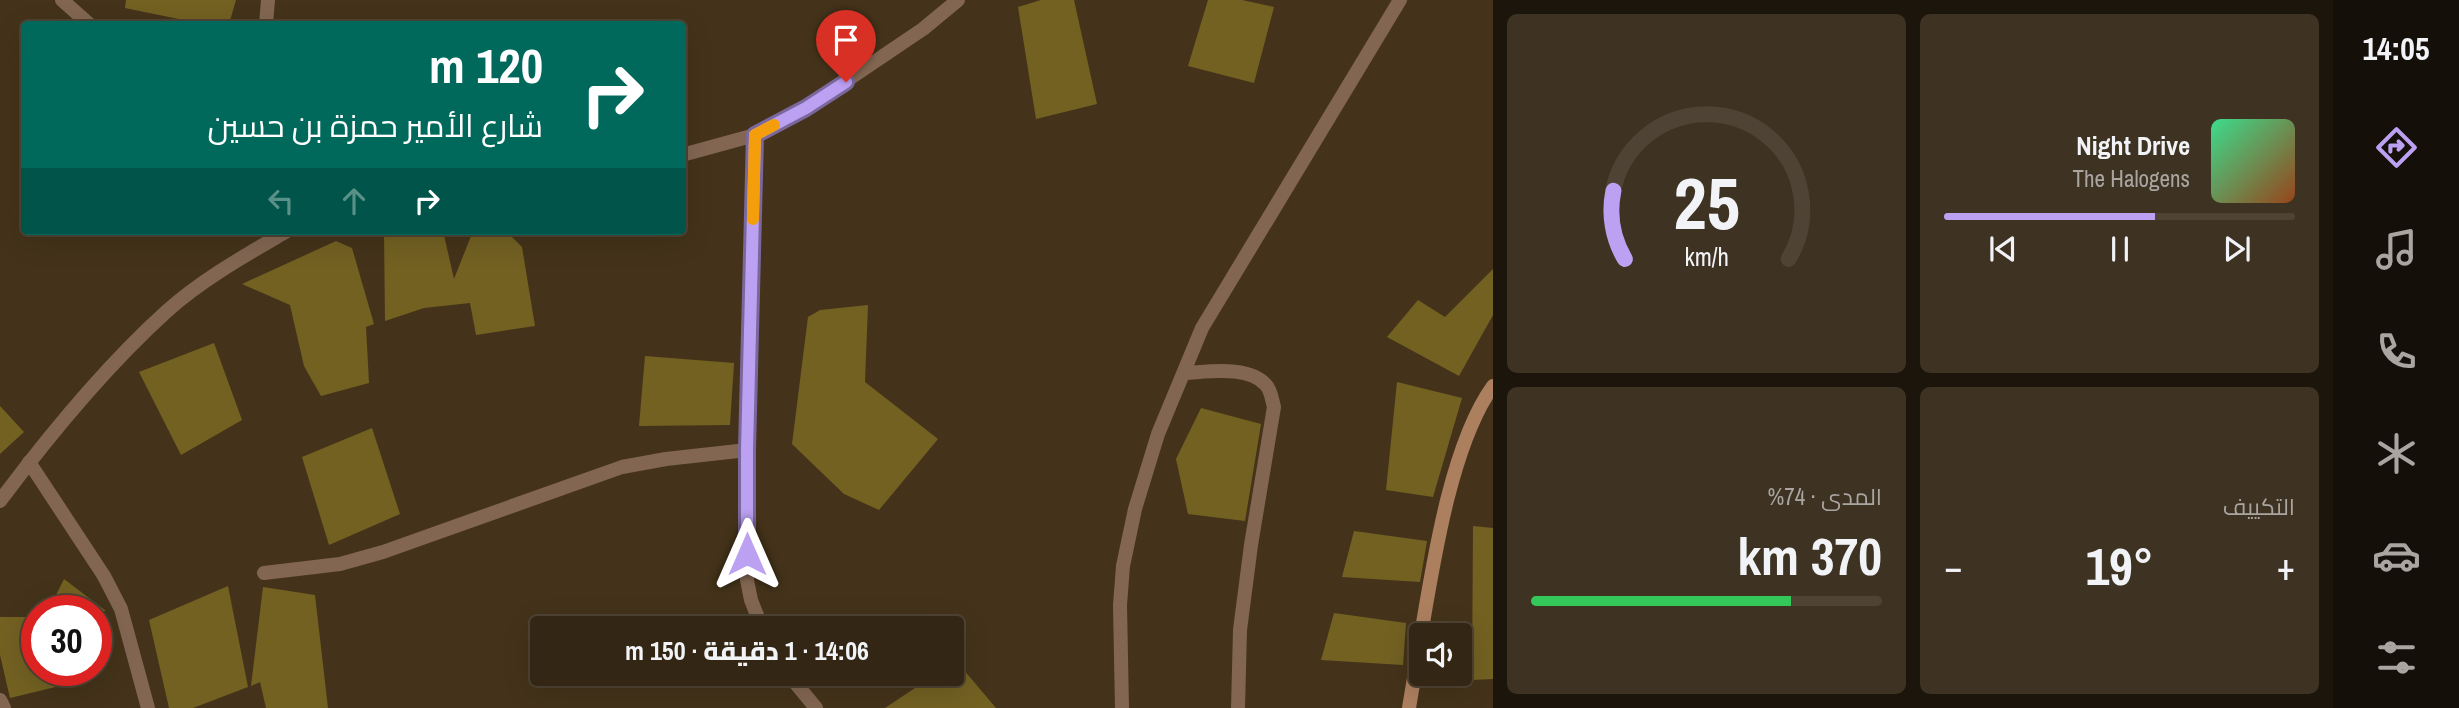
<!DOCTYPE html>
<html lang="ar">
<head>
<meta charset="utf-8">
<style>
	:root { --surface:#332614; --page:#3e3222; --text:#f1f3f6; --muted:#a9a5a0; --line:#4e4334; --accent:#bca0f2 }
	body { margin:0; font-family:"Archivo Narrow",Cairo,sans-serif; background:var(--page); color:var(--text); direction:rtl; height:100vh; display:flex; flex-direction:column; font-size:26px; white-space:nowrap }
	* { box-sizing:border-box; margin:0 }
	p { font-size:23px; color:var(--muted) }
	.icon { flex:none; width:38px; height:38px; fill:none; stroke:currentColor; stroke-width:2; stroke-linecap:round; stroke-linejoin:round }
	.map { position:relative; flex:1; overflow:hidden; direction:ltr }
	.side { display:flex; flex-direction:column; gap:14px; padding:14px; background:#1c150b; width:840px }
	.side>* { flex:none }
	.hud { position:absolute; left:21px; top:21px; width:665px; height:214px; border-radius:7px; box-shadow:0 7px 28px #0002,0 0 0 2px var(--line); direction:rtl; background:#00695c; color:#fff; overflow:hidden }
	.fabs { position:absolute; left:1409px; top:623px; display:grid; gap:14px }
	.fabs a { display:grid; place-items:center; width:63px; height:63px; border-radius:7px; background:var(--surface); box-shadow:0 7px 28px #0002,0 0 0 2px var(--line); font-size:35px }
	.speed { position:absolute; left:21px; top:595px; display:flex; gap:14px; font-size:35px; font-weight:700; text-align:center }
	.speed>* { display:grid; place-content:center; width:91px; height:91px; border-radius:50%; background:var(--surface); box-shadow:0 7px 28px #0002,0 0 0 2px var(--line); line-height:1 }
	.speed .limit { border:10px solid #d22; background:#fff; color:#111 }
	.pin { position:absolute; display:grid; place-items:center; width:60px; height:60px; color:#fff; margin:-72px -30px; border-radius:50% 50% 50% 0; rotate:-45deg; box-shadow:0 0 7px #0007 }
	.pin .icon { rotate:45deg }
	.me { position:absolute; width:77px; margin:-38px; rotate:0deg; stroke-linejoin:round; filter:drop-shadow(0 0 5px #0008) }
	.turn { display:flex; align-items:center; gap:24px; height:147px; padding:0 28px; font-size:32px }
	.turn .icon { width:91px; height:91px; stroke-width:2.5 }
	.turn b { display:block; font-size:49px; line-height:60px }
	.lanes { display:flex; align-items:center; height:66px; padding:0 28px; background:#0003; justify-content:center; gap:35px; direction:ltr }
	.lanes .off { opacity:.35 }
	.big { font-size:52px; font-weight:800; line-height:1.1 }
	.side .tile { flex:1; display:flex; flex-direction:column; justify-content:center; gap:10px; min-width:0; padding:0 24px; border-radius:10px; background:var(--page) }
	.side .dial { align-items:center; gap:0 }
	.dial svg { height:182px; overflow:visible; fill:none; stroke:var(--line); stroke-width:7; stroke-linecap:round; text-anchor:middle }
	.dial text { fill:var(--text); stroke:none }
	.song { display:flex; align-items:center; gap:21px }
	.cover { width:84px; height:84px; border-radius:10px; background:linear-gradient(135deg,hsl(150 70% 55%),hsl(20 70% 35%)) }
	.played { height:7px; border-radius:4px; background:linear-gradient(90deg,var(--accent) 60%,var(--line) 60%) }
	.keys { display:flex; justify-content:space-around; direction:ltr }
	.heat { display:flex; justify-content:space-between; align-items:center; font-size:38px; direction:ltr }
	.charge { height:10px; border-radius:5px; background:linear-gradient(90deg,#34c759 74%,var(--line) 0) }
	.side .tiles { flex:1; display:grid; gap:14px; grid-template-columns:repeat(2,1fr) }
	.trip { position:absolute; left:530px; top:616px; width:434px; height:70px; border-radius:7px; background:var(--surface); box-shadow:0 7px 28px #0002,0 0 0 2px var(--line); font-weight:800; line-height:70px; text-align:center; direction:rtl }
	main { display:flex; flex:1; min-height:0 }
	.tab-bar { display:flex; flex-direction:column; width:126px; justify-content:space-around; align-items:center; background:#140f08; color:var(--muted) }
	.tab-bar .icon { width:49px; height:49px }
	.tab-bar .on { color:var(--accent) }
	.tab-bar b { font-size:32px; color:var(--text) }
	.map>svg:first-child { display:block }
	.building { fill:#736122 }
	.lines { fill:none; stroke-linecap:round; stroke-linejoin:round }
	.street { stroke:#826652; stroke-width:14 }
	.secondary { stroke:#ac7f5f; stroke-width:14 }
	.route-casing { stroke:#7a689d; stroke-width:18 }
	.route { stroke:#bca0f2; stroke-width:12 }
	.slow { stroke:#f59e0b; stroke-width:12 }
</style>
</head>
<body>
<main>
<nav class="tab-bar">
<b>14:05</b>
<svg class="icon on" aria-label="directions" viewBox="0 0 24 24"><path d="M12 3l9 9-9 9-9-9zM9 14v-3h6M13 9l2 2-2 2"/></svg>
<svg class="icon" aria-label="music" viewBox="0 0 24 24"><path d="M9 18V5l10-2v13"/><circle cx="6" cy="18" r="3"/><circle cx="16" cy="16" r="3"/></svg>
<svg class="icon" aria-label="phone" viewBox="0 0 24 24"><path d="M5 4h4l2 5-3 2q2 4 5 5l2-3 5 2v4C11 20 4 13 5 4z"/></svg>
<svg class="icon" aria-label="climate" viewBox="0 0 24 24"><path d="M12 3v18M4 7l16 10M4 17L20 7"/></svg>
<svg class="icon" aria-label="car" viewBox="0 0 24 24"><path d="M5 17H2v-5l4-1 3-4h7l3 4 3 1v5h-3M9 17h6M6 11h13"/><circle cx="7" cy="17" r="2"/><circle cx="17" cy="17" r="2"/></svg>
<svg class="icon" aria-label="filters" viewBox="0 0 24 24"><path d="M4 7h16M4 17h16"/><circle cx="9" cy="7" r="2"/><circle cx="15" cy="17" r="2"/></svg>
</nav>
<section class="side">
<div class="tiles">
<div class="tile">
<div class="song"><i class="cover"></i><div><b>Night Drive</b><p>The Halogens</p></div></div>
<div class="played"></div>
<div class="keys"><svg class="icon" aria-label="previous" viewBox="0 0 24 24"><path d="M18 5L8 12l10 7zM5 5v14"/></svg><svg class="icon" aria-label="pause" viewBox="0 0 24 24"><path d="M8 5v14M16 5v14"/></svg><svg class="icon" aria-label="next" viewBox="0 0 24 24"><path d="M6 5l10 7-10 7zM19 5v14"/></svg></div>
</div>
<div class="tile dial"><svg viewBox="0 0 100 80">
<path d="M14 69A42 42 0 1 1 86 69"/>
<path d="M14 69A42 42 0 0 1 9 39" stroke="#bca0f2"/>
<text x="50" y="56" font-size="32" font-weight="700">25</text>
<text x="50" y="72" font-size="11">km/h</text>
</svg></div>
<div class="tile"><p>التكييف</p>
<div class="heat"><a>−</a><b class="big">19°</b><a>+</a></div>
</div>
<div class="tile"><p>المدى · 74%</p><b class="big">370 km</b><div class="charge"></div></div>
</div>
</section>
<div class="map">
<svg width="1493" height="708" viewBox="0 0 1493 708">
	<rect width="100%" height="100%" fill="#44331a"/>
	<g class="building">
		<polygon points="126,0 236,0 229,24 203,24 125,8"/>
		<polygon points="1041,0 1074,0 1097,104 1036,119 1018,7"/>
		<polygon points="1208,0 1242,0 1274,7 1254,83 1188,66"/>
		<polygon points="384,231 443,231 454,279 473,231 506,231 522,247 535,326 476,335 470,303 424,308 385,321"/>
		<polygon points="336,241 352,248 374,324 366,327 369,383 321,396 304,366 290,305 242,284"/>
		<polygon points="1493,269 1493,315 1459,376 1387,337 1418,300 1445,317"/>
		<polygon points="868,305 865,382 938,439 879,510 844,494 792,444 808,317 820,310"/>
		<polygon points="214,343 242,420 181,455 139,372"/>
		<polygon points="645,356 734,363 730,425 639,426"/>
		<polygon points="1397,382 1462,398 1433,497 1386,490"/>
		<polygon points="0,406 24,432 0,454"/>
		<polygon points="1201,408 1261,424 1245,521 1188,514 1176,459"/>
		<polygon points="372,428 400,514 329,545 302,457"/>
		<polygon points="1473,526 1493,528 1493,679 1472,680"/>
		<polygon points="1354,531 1427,541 1420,582 1342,577"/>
		<polygon points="64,579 106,611 48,611"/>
		<polygon points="228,586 248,687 193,708 169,708 149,620"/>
		<polygon points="263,587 315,595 328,708 266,708 260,682 251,686"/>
		<polygon points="1334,613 1406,623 1403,665 1321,660"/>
		<polygon points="0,617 37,617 37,670 96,670 97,677 10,698 0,655"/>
		<polygon points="952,656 996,708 885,708 936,674 952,674"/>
	</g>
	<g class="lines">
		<g class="street">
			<polyline points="62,0 89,24"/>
			<polyline points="266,24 268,0"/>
			<polyline points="755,135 747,450 747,580 751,600 762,628"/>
			<polyline points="682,155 755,135 806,108 923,29 958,0"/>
			<path d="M1185,373C1208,372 1249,365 1266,385C1271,390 1272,400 1274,407L1251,545L1240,630L1238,708"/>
			<polyline points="29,462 104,576 121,609 148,708"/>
			<path d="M0,501C50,434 105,367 167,311C203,279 246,255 287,231"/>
			<polyline points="264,573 340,564 383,552 622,467 666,459 747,450"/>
			<polyline points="788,674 816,708"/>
			<polyline points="0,700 4,708"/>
			<polyline points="1122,708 1120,605 1123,566 1135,509 1158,434 1202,328 1400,0"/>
		</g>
		<g class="secondary">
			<path d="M1421,635C1433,564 1451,444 1493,386"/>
			<polyline points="1409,708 1421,636"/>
		</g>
	</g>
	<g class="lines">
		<defs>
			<polyline id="route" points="747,554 747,450 755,135 806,108 846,82"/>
		</defs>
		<use href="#route" class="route-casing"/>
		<use href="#route" class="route"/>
		<polyline class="slow" points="753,219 755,135 774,125"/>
	</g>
</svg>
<div class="fabs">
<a><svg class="icon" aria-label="sound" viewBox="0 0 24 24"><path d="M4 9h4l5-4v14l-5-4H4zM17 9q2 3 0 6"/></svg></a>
</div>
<div class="speed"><div class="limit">30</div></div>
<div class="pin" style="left:846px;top:82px;background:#d93025"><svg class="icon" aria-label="arrive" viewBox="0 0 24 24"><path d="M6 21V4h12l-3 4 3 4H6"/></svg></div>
<svg class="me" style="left:747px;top:554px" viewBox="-20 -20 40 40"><path d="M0-17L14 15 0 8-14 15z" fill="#bca0f2" stroke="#fff" stroke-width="4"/></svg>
<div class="trip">14:06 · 1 دقيقة · 150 m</div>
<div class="hud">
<div class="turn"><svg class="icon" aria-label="right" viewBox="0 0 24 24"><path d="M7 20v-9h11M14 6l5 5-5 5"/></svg><div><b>120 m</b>شارع الأمير حمزة بن حسين</div></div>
<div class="lanes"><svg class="icon off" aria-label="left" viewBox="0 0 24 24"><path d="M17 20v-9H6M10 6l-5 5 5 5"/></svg><svg class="icon off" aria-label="ahead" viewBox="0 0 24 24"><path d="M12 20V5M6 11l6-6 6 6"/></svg><svg class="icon" aria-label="right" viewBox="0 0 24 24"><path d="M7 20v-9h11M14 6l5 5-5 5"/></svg></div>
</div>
</div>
</main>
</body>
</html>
